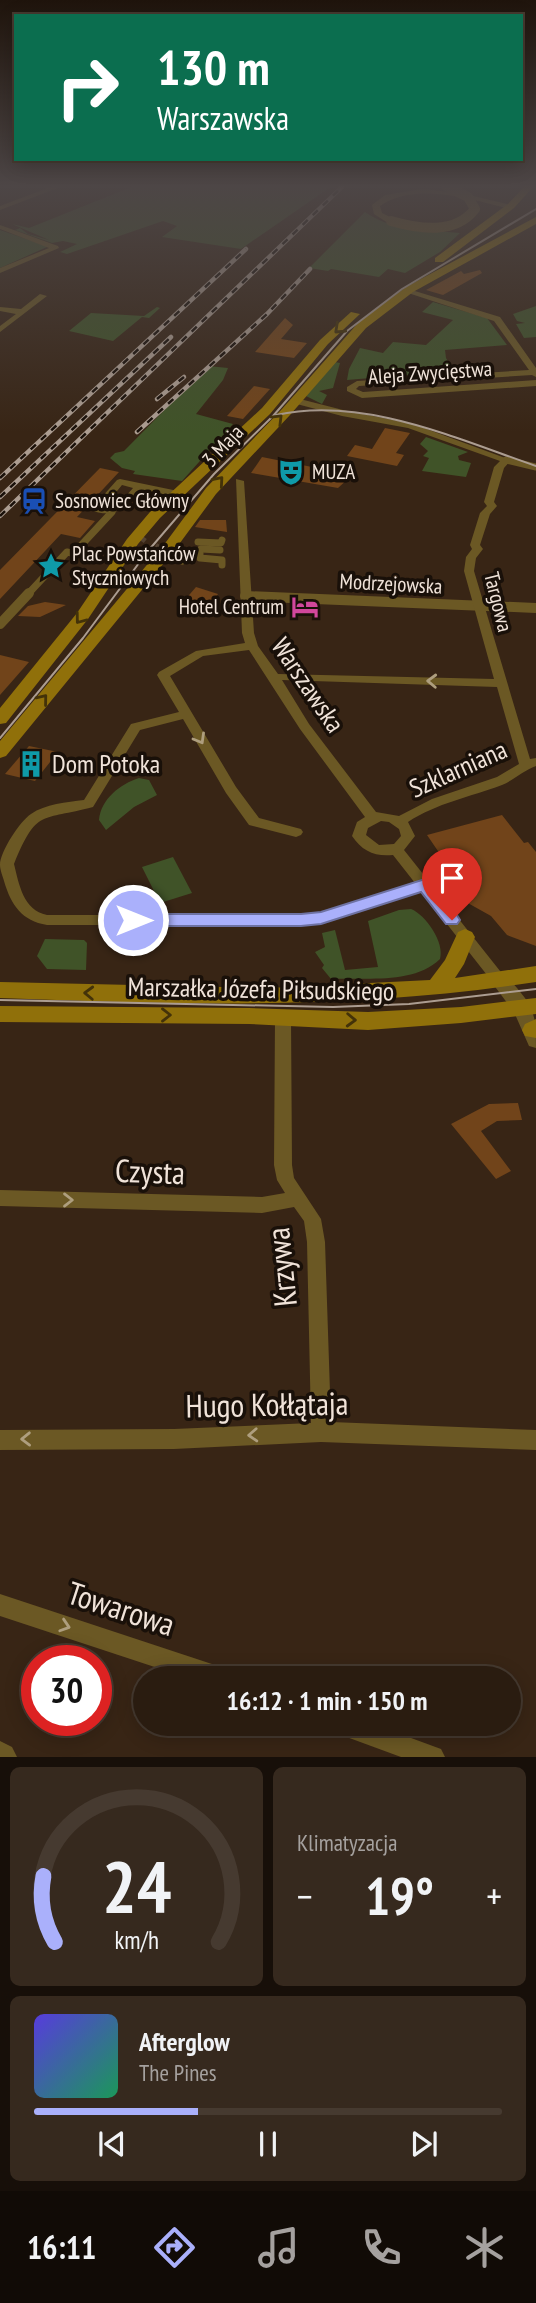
<!DOCTYPE html>
<html lang="pl">
<head>
<meta charset="utf-8">
<style>
	:root { --surface:#2a1c10; --page:#36291e; --text:#f1f3f6; --muted:#a5a19f; --line:#463a30; --accent:#aab0fb }
	body { margin:0; font-family:"PT Sans Narrow",sans-serif; background:var(--page); color:var(--text); height:100vh; display:flex; flex-direction:column; font-size:26px; white-space:nowrap }
	* { box-sizing:border-box; margin:0 }
	p { font-size:23px; color:var(--muted) }
	.icon { flex:none; width:38px; height:38px; fill:none; stroke:currentColor; stroke-width:2; stroke-linecap:round; stroke-linejoin:round }
	.map { position:relative; height:1757px; overflow:hidden }
	.details { display:flex; flex-direction:column; gap:10px; padding:10px; background:#170f09; flex:1 }
	.details>* { flex:none }
	.top-card { position:absolute; left:14px; top:14px; width:509px; height:147px; border-radius:0px; box-shadow:0 4px 18px #0003,0 0 0 2px var(--line); background:#0b6e4f; color:#fff; overflow:hidden }
	.speed { position:absolute; left:21px; top:1645px; display:flex; gap:14px; font-size:35px; font-weight:700; text-align:center }
	.speed>* { display:grid; place-content:center; width:91px; height:91px; border-radius:50%; background:var(--surface); box-shadow:0 4px 18px #0003,0 0 0 2px var(--line); line-height:1 }
	.speed .limit { border:10px solid #d22; background:#fff; color:#111 }
	.pin { position:absolute; display:grid; place-items:center; width:60px; height:60px; color:#fff; margin:-72px -30px; border-radius:50% 50% 50% 0; rotate:-45deg; box-shadow:0 0 7px #0007 }
	.pin .icon { rotate:45deg }
	.me { position:absolute; width:77px; margin:-38px; rotate:90deg; stroke-linejoin:round; filter:drop-shadow(0 0 5px #0008) }
	.turn { display:flex; align-items:center; gap:24px; height:147px; padding:0 28px; font-size:32px }
	.turn .icon { width:91px; height:91px; stroke-width:2.5 }
	.turn b { display:block; font-size:49px; line-height:60px }
	.big { font-size:52px; font-weight:600; line-height:1.1 }
	.details .tile { flex:1; display:flex; flex-direction:column; justify-content:center; gap:10px; min-width:0; padding:0 24px; border-radius:10px; background:var(--page) }
	.details .dial { align-items:center; gap:0 }
	.dial svg { height:182px; overflow:visible; fill:none; stroke:var(--line); stroke-width:7; stroke-linecap:round; text-anchor:middle }
	.dial text { fill:var(--text); stroke:none }
	.song { display:flex; align-items:center; gap:21px }
	.cover { width:84px; height:84px; border-radius:10px; background:linear-gradient(135deg,hsl(250 70% 55%),hsl(150 70% 35%)) }
	.played { height:7px; border-radius:4px; background:linear-gradient(90deg,var(--accent) 35%,var(--line) 35%) }
	.keys { display:flex; justify-content:space-around; direction:ltr }
	.heat { display:flex; justify-content:space-between; align-items:center; font-size:38px; direction:ltr }
	.details .tiles { flex:1; display:grid; gap:10px; grid-template-columns:1fr 1fr }
	.tile:last-child { grid-column:span 2 }
	.trip { position:absolute; left:133px; top:1666px; width:388px; height:70px; border-radius:35px; background:var(--surface); box-shadow:0 4px 18px #0003,0 0 0 2px var(--line); font-weight:600; line-height:70px; text-align:center }
	.tab-bar { display:flex; height:112px; justify-content:space-around; align-items:center; background:#110b06; color:var(--muted) }
	.tab-bar .icon { width:49px; height:49px }
	.tab-bar .on { color:var(--accent) }
	.tab-bar b { font-size:32px; color:var(--text) }
	.map>svg:first-child { display:block }
	.green { fill:#405328 }
	.building { fill:#71441a }
	.lines { fill:none; stroke-linecap:round; stroke-linejoin:round }
	.pedestrian-tunnel { stroke:#544232; stroke-width:7; stroke-dasharray:7 3.5; stroke-linecap:butt }
	.pedestrian-far1 { stroke:#6b5824; stroke-width:7 }
	.pedestrian { stroke:#6b5824; stroke-width:10 }
	.minor { fill:#6b5824; fill-rule:evenodd }
	.tertiary { fill:#6b5824; fill-rule:evenodd }
	.secondary { fill:#90700a; fill-rule:evenodd }
	.tram { stroke:#ac9d91; stroke-width:2 }
	.rail-casing { stroke:#ac9d91; stroke-width:4.5 }
	.rail { stroke:#191009; stroke-width:2.5; stroke-dasharray:7; stroke-linecap:butt }
	.tertiary-bridge { stroke:#6b5824; stroke-width:10 }
	.oneway { stroke:#433209 }
	.oneway2 { stroke:#ae9e7e }
	.route { fill:#aab0fb; stroke:#6e72a3; stroke-width:2 }
	.labels { text-anchor:middle; stroke-width:7; stroke-linejoin:round; paint-order:stroke }
	.far-street-label { font-size:21px; fill:#f0e3d9; stroke:#191009 }
	.far-poi-label { font-size:21px; fill:#f0e3d9; stroke:#191009; text-anchor:start }
	.street-label { font-size:26px; fill:#f0e3d9; stroke:#191009 }
	.poi-label { font-size:26px; fill:#f0e3d9; stroke:#191009; text-anchor:start }
	.near-street-label { font-size:32px; fill:#f0e3d9; stroke:#191009 }
</style>
</head>
<body>
<div class="map">
<svg width="536" height="1757" viewBox="0 0 536 1757">
	<rect width="100%" height="100%" fill="#382515"/>
	<g class="green">
		<polygon points="134,186 332,186 241,249 162,237 177,226 163,221 67,254 60,252 77,244 63,241 52,243 15,230 20,228 28,234 49,240 12,224 29,228"/>
		<path d="M365,212C392,231 427,230 460,233L440,252L405,273L388,269L379,277L331,269L328,271L309,268Z"/>
		<polygon points="0,230 44,245 47,247 0,268"/>
		<polygon points="433,302 487,318 507,345 445,350 446,358 454,371 347,380 349,369 360,348 383,353 393,342 426,345 453,320 422,312"/>
		<polygon points="536,306 536,337 524,338 516,324 525,323 517,321 513,314"/>
		<polygon points="157,307 160,308 149,318 142,317 113,341 69,331 91,313 144,316"/>
		<polygon points="335,362 340,363 333,388 319,391 327,395 322,404 306,396"/>
		<polygon points="208,366 228,368 223,380 196,414 233,424 182,481 133,474 135,471 122,468 110,458 115,453 124,451"/>
		<polygon points="426,437 468,452 458,456 459,460 471,463 466,477 422,471 429,458 423,456 428,451 420,444"/>
		<path d="M139,778L149,780L157,795L134,807L106,830L99,820C101,799 120,784 139,778Z"/>
		<polygon points="173,857 192,893 160,903 142,867"/>
		<path d="M411,909C426,915 445,943 440,959C413,985 366,977 331,979L322,968L324,965L315,952L325,947L322,933L335,930L345,970L378,967L368,921L399,910Z"/>
		<polygon points="45,939 84,940 87,943 86,970 47,969 37,956"/>
	</g>
	<g class="building">
		<polygon points="480,270 482,273 443,295 426,290 461,271 464,274"/>
		<polygon points="285,318 293,325 281,339 307,343 294,358 255,352"/>
		<polygon points="254,386 270,389 243,419 227,416"/>
		<polygon points="385,428 410,433 396,453 404,455 397,466 347,456 355,445 372,449"/>
		<polygon points="262,457 312,467 349,478 338,488 251,473"/>
		<polygon points="100,468 119,472 77,517 95,521 80,538 61,534 0,599 0,570"/>
		<polygon points="200,520 226,520 227,532 195,527"/>
		<polygon points="196,587 218,594 209,607 184,601"/>
		<polygon points="45,602 66,605 40,617 18,616 28,606"/>
		<polygon points="0,655 29,662 0,695"/>
		<polygon points="29,746 58,752 35,781 5,774"/>
		<polygon points="502,815 524,843 528,842 536,852 536,946 507,935 491,916 466,902 468,895 427,835"/>
		<polygon points="518,1103 522,1120 497,1121 481,1131 511,1171 496,1179 451,1124 489,1104"/>
	</g>
	<g class="lines">
		<g class="pedestrian-tunnel">
			<polyline points="141,541 144,537"/>
			<polyline points="157,550 160,545"/>
		</g>
		<g class="pedestrian-far1">
			<polyline points="506,460 536,467"/>
			<polyline points="198,542 221,543 222,540"/>
			<polyline points="201,549 220,550"/>
			<polyline points="73,554 112,512"/>
			<polyline points="182,561 189,552 200,553 200,558 222,560 222,565"/>
			<polyline points="28,594 67,552 100,559"/>
		</g>
		<g class="pedestrian">
			<polyline points="245,596 536,608"/>
			<polyline points="0,624 29,593"/>
		</g>
		<g class="minor">
			<polygon points="53,186 63,186 0,210 0,206"/>
			<polygon points="0,225 58,246 59,248 0,273 0,268 49,248 0,229"/>
			<polygon points="405,288 500,317 536,368 536,377 532,375 359,386 356,389 363,392 536,380 536,386 362,398 347,391 347,387 357,381 529,370 494,321 405,292"/>
			<polygon points="40,294 47,296 0,332 0,326 16,314 0,311 0,307 21,309"/>
			<path d="M296,398L343,410L413,424L511,460L504,468L494,502L497,506L490,514L480,545L483,549L476,558L474,571L530,759L536,758V766C524,770 514,780 502,785C470,797 437,803 408,822L415,836L404,850L504,976L507,980L504,984H494L421,891L321,923L301,925H47C22,921 11,905 4,881C3,877 0,870 0,865C0,852 20,821 31,814C45,804 67,802 84,800L131,724L179,712L157,675L159,672L196,651L245,643L242,633L236,479L244,481L254,633L258,646L278,674L494,679L464,571L466,557L472,549L470,545L480,513L487,506L484,502L494,467L500,461L408,428L342,416L293,403L292,401ZM249,650L300,729L365,817L357,822L352,836C362,851 375,857 393,855L415,883L321,913L301,915H47C23,910 19,884 14,864C37,808 41,821 93,807L140,730L183,719L226,793L249,825L296,837L301,835L303,832L301,829L259,818L236,787L170,676L203,656ZM282,680L497,687L519,764L497,777L432,799L399,816L376,812L309,724ZM381,821L389,822L399,829L401,836L394,844L379,845L366,835L368,828Z"/>
			<path d="M120,479L178,491L183,494L178,497L142,490C128,505 116,519 93,511V507L117,480ZM122,485L133,488C125,497 117,509 103,508Z"/>
			<polygon points="283,1012 288,1014 291,1018 292,1165 294,1178 321,1219 325,1242 331,1422 536,1430 536,1450 321,1442 174,1449 0,1450 0,1430 174,1429 311,1423 307,1242 304,1221 294,1207 262,1213 0,1206 0,1190 262,1197 285,1193 277,1180 274,1165 275,1018 278,1014"/>
			<polygon points="0,1594 221,1667 229,1670 232,1678 188,1678 0,1616"/>
			<polygon points="329,1724 373,1724 441,1749 445,1757 401,1757 333,1732"/>
		</g>
		<g class="tertiary">
			<path d="M422,189L461,193L515,206L511,209C471,200 417,181 380,206L382,213L394,219V223H388L374,214L372,205L385,195Z"/>
			<path d="M499,973L506,975C532,1006 536,1006 536,1048L529,1046L514,1012L490,980L492,975Z"/>
			<polygon points="0,1741 12,1747 17,1757 0,1757"/>
		</g>
		<g class="secondary">
			<polygon points="525,186 534,186 514,208 443,262 435,262 435,258 508,204"/>
			<polygon points="536,217 536,224 413,292 366,328 290,415 216,494 177,547 6,756 0,758 0,741 166,542 206,488 282,409 358,323 406,287"/>
			<polygon points="351,312 360,314 328,344 270,414 160,518 138,544 88,619 6,723 0,724 0,708 77,613 127,539 150,512 262,408 320,340"/>
			<path d="M465,929L472,932L475,937L464,964L455,978L536,966V982C356,1010 181,1005 0,998V982L269,988L430,980L445,960L458,932Z"/>
			<polygon points="536,998 536,1014 461,1023 368,1030 249,1024 0,1022 0,1006 249,1008 368,1012 461,1007"/>
			<polygon points="536,1019 536,1038 525,1036 522,1030 525,1024"/>
		</g>
		<g class="tram">
			<path d="M276,415C363,396 455,438 536,466"/>
			<polyline points="0,738 83,638 148,551 214,474 273,416 347,331 402,289 536,209"/>
			<polyline points="0,1000 333,1007 409,1004 536,989"/>
		</g>
		<defs>
			<g id="rail">
				<polyline points="157,399 184,377"/>
				<polyline points="137,432 267,314 310,269"/>
				<polyline points="0,478 246,249"/>
				<polyline points="0,497 171,337"/>
				<polyline points="0,516 343,186"/>
			</g>
		</defs>
		<use href="#rail" class="rail-casing"/>
		<use href="#rail" class="rail"/>
		<path class="tertiary-bridge" d="M391,221C419,229 455,235 475,209L468,197L446,186"/>
	</g>
	<defs><path id="oneway-chevron" d="M-2-3.5L2.5 0L-2 3.5" fill="none" stroke-width="1.6" stroke-linecap="round" stroke-linejoin="round" transform="scale(1.75)"/></defs>
	<g class="oneway">
		<use href="#oneway-chevron" transform="translate(339 329) rotate(137)"/>
		<use href="#oneway-chevron" transform="translate(278 419) rotate(-45)"/>
		<use href="#oneway-chevron" transform="translate(219 481) rotate(-49)"/>
		<use href="#oneway-chevron" transform="translate(80 619) rotate(127)"/>
		<use href="#oneway-chevron" transform="translate(43 699) rotate(-51)"/>
		<use href="#oneway-chevron" transform="translate(89 993) rotate(-178)"/>
		<use href="#oneway-chevron" transform="translate(166 1015)"/>
		<use href="#oneway-chevron" transform="translate(351 1020) rotate(2)"/>
	</g>
	<g class="oneway2">
		<use href="#oneway-chevron" transform="translate(432 681) rotate(-178)"/>
		<use href="#oneway-chevron" transform="translate(200 739) rotate(60)"/>
		<use href="#oneway-chevron" transform="translate(68 1200)"/>
		<use href="#oneway-chevron" transform="translate(253 1435) rotate(177)"/>
		<use href="#oneway-chevron" transform="translate(26 1439) rotate(179)"/>
		<use href="#oneway-chevron" transform="translate(65 1626) rotate(18)"/>
	</g>
	<linearGradient id="sky" x2="0" y2="1"><stop stop-color="#1f140c"/><stop offset="0.43" stop-color="#4d4646"/><stop offset="1" stop-color="#4d4646" stop-opacity="0"/></linearGradient>
	<rect width="536" height="432" fill="url(#sky)"/>
	<polygon class="route" points="425,879 430,881 457,915 460,920 457,924 446,924 421,892 321,924 301,926 133,926 125,920 133,914 301,914 321,912"/>
	<defs>
		<symbol id="theatre-bare" viewBox="-9 -9 18 18"><path d="M-5-5.5Q0-4 5-5.5V0Q5 5 0 6Q-5 5-5 0ZM-3.3-2.5H-1v1.5H-3.3ZM1-2.5H3.3v1.5H1ZM-2.8 1Q0 5.5 2.8 1Z" fill="#0f9aa8" stroke="#191009" stroke-width="2.5" paint-order="stroke"/></symbol>
		<symbol id="station-bare" viewBox="-9 -9 18 18"><path d="M-3-6H3Q5-6 5-4V2Q5 4 3 4L4.5 6H3L1.5 4h-3L-3 6H-4.5L-3 4Q-5 4-5 2V-4Q-5-6-3-6ZM-3.5-4v3h7v-3ZM-3.5 1v1.5H-2V1ZM2 1v1.5H3.5V1Z" fill="#1a4fb4" stroke="#191009" stroke-width="2.5" paint-order="stroke"/></symbol>
		<symbol id="sight-bare" viewBox="-9 -9 18 18"><path d="M0-6L1.8-2.2L6-1.7L2.9 1.2L3.7 5.4L0 3.3L-3.7 5.4L-2.9 1.2L-6-1.7L-1.8-2.2Z" fill="#0f9aa8" stroke="#191009" stroke-width="2.5" paint-order="stroke"/></symbol>
		<symbol id="hotel-bare" viewBox="-9 -9 18 18"><path d="M-6-4.5h1.5V1H6V5H4.5V3h-9V5H-6ZM-4 0a1.8 1.8 0 1 1 3.6 0ZM.5 0V-2.5h3Q6-2.5 6 0Z" fill="#d1479c" stroke="#191009" stroke-width="2.5" paint-order="stroke"/></symbol>
		<symbol id="building-bare" viewBox="-9 -9 18 18"><path d="M-4-6H4V6H1V3H-1V6H-4ZM-2.5-4.3h1.7v1.8h-1.7ZM.8-4.3h1.7v1.8H.8ZM-2.5-1h1.7V.8h-1.7ZM.8-1h1.7V.8H.8Z" fill="#0f9aa8" stroke="#191009" stroke-width="2.5" paint-order="stroke"/></symbol>
	</defs>
	<g fill-rule="evenodd">
		<use href="#theatre-bare" x="272" y="453" width="38" height="38"/>
		<use href="#station-bare" x="15" y="482" width="38" height="38"/>
		<use href="#sight-bare" x="32" y="547" width="38" height="38"/>
		<use href="#hotel-bare" x="286" y="588" width="38" height="38"/>
		<use href="#building-bare" x="12" y="745" width="38" height="38"/>
	</g>
	<g class="labels">
		<g class="far-street-label">
			<text transform="translate(430 373) rotate(-4)" y="7">Aleja Zwycięstwa</text>
			<text transform="translate(223 446) rotate(-47)" y="7">3 Maja</text>
			<text transform="translate(391 584) rotate(3)" y="7">Modrzejowska</text>
			<text transform="translate(498 602) rotate(76)" y="7">Targowa</text>
		</g>
		<g class="far-poi-label">
			<text x="312" y="479">MUZA</text>
			<text x="55" y="508">Sosnowiec Główny</text>
			<text x="72" y="561">Plac Powstańców<tspan x="72" dy="24">Styczniowych</tspan></text>
			<text x="284" y="614" text-anchor="end">Hotel Centrum</text>
		</g>
		<g class="street-label">
			<text transform="translate(308 685) rotate(56)" y="9">Warszawska</text>
			<text transform="translate(458 769) rotate(-24)" y="9">Szklarniana</text>
			<text transform="translate(261 989) rotate(1)" y="9">Marszałka Józefa Piłsudskiego</text>
		</g>
		<g class="poi-label">
			<text x="52" y="773">Dom Potoka</text>
		</g>
		<g class="near-street-label">
			<text transform="translate(150 1172) rotate(2)" y="11">Czysta</text>
			<text transform="translate(282 1267) rotate(-96)" y="11">Krzywa</text>
			<text transform="translate(267 1405) rotate(-1)" y="11">Hugo Kołłątaja</text>
			<text transform="translate(121 1609) rotate(18)" y="11">Towarowa</text>
		</g>
	</g>
</svg>
<div class="speed"><div class="limit">30</div></div>
<div class="pin" style="left:452px;top:920px;background:#d93025"><svg class="icon" aria-label="arrive" viewBox="0 0 24 24"><path d="M6 21V4h12l-3 4 3 4H6"/></svg></div>
<svg class="me" style="left:133px;top:920px" viewBox="-20 -20 40 40"><circle r="17" fill="#aab0fb" stroke="#fff" stroke-width="3"/><path d="M0-11L8 9 0 5-8 9z" fill="#fff"/></svg>
<div class="trip">16:12 · 1 min · 150 m</div>
<div class="top-card">
<div class="turn"><svg class="icon" aria-label="right" viewBox="0 0 24 24"><path d="M7 20v-9h11M14 6l5 5-5 5"/></svg><div><b>130 m</b>Warszawska</div></div>
</div>
</div>
<section class="details">
<div class="tiles">
<div class="tile dial"><svg viewBox="0 0 100 80">
<path d="M14 69A42 42 0 1 1 86 69"/>
<path d="M14 69A42 42 0 0 1 9 40" stroke="#aab0fb"/>
<text x="50" y="56" font-size="32" font-weight="700">24</text>
<text x="50" y="72" font-size="11">km/h</text>
</svg></div>
<div class="tile"><p>Klimatyzacja</p>
<div class="heat"><a>−</a><b class="big">19°</b><a>+</a></div>
</div>
<div class="tile">
<div class="song"><i class="cover"></i><div><b>Afterglow</b><p>The Pines</p></div></div>
<div class="played"></div>
<div class="keys"><svg class="icon" aria-label="previous" viewBox="0 0 24 24"><path d="M18 5L8 12l10 7zM5 5v14"/></svg><svg class="icon" aria-label="pause" viewBox="0 0 24 24"><path d="M8 5v14M16 5v14"/></svg><svg class="icon" aria-label="next" viewBox="0 0 24 24"><path d="M6 5l10 7-10 7zM19 5v14"/></svg></div>
</div>
</div>
</section>
<nav class="tab-bar">
<b>16:11</b>
<svg class="icon on" aria-label="directions" viewBox="0 0 24 24"><path d="M12 3l9 9-9 9-9-9zM9 14v-3h6M13 9l2 2-2 2"/></svg>
<svg class="icon" aria-label="music" viewBox="0 0 24 24"><path d="M9 18V5l10-2v13"/><circle cx="6" cy="18" r="3"/><circle cx="16" cy="16" r="3"/></svg>
<svg class="icon" aria-label="phone" viewBox="0 0 24 24"><path d="M5 4h4l2 5-3 2q2 4 5 5l2-3 5 2v4C11 20 4 13 5 4z"/></svg>
<svg class="icon" aria-label="climate" viewBox="0 0 24 24"><path d="M12 3v18M4 7l16 10M4 17L20 7"/></svg>
</nav>
</body>
</html>
